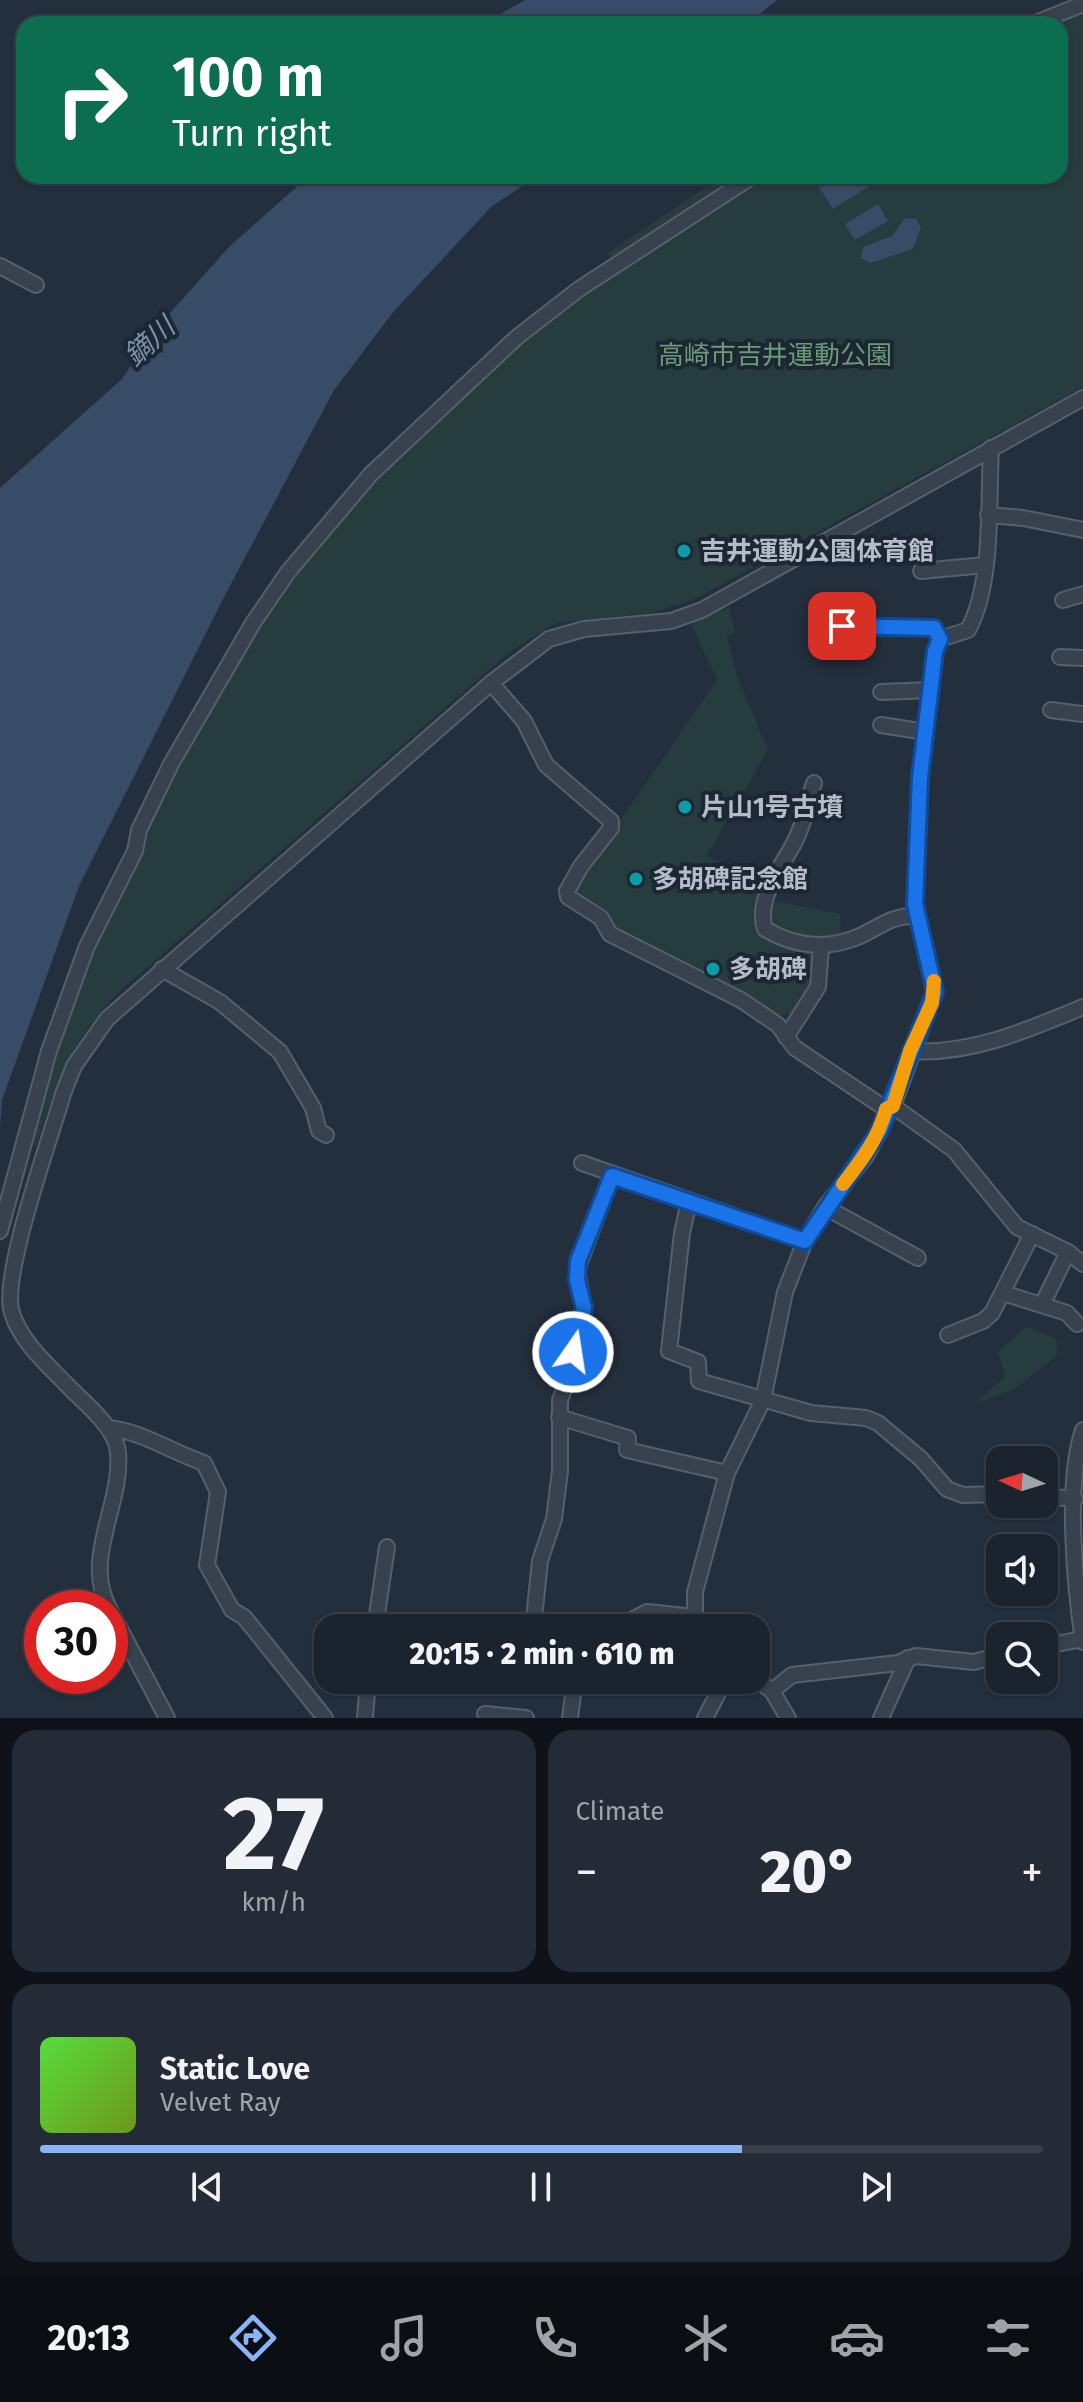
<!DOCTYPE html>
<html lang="en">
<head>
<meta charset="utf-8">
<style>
	:root { --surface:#1b232e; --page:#242b36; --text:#f1f3f6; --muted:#a0a4aa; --line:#39404a; --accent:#8ab4f8 }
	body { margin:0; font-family:"Fira Sans","Noto Sans JP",sans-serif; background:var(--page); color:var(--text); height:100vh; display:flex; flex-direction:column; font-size:30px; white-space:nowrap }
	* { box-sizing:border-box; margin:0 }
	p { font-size:26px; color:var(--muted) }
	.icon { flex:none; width:44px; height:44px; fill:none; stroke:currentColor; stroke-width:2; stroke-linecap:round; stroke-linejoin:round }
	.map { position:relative; height:1718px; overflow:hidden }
	.side { display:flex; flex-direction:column; gap:12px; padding:12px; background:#0f1319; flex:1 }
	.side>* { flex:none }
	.guide { position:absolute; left:16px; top:16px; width:1052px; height:168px; border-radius:24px; box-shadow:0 2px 6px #0004,0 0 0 2px var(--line); background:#0b6e4f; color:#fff; overflow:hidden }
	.needle { width:52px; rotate:274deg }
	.buttons { position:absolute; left:986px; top:1446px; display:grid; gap:16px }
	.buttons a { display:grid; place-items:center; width:72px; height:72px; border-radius:16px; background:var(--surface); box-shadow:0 2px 6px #0004,0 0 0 2px var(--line); font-size:40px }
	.speed { position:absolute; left:24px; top:1590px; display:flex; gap:16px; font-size:40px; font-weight:700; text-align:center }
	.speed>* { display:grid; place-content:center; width:104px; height:104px; border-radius:50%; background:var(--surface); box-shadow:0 2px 6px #0004,0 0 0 2px var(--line); line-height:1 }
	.speed .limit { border:12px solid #d22; background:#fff; color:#111 }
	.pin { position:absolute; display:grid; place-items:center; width:68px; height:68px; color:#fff; margin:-34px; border-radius:16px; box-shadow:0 4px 12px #0006 }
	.me { position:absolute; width:88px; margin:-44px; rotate:13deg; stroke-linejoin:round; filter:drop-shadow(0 0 6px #0008) }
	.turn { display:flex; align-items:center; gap:28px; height:168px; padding:0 24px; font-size:36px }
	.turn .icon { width:104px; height:104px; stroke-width:2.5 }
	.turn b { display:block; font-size:56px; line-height:68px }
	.big { font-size:60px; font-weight:800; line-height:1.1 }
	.side .card { flex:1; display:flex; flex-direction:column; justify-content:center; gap:12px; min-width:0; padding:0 28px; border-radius:24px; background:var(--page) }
	.side .dial { align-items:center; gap:0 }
	.dial b { font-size:104px; line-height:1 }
	.song { display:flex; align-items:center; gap:24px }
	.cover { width:96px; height:96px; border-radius:12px; background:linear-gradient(135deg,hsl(110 70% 55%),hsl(80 70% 35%)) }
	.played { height:8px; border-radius:4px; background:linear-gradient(90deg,var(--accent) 70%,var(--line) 70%) }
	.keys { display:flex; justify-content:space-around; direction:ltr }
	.heat { display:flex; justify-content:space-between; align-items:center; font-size:44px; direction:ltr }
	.side .tiles { flex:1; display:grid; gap:12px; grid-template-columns:1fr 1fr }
	.card:last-child { grid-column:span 2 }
	.trip { position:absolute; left:314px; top:1614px; width:456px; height:80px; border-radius:24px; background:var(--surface); box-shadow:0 2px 6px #0004,0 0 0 2px var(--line); font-weight:800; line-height:80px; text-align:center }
	.dock { display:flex; height:128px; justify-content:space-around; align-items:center; background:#0b0e12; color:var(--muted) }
	.dock .icon { width:56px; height:56px }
	.dock .current { color:var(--accent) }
	.dock b { font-size:36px; color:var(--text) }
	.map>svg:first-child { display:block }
	.green { fill:#263c3f }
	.water { fill:#394c67 }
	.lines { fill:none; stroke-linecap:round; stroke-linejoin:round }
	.minor-casing { stroke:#565f6c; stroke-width:18 }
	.minor { stroke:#38414e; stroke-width:14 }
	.route-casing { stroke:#114b97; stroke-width:20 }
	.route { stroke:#1a73e8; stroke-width:14 }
	.slow { stroke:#f59e0b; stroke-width:14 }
	.culture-dot { fill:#0f9aa8; stroke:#1d2633; stroke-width:3 }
	.labels { text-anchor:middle; stroke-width:8; stroke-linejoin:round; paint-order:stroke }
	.park-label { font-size:26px; fill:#6b9a76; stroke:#1d2633 }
	.poi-label { font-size:26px; font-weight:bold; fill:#b4bcc9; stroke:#1d2633; text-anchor:start }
	.water-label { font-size:28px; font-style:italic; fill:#7c92b1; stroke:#1d2633 }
</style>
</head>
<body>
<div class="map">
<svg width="1083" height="1718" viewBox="0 0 1083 1718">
	<rect width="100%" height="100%" fill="#242f3e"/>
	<g class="green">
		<path d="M1083,0V387L693,600L651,613L556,623L508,653L120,991C72,1039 56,1081 36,1146L21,1140L130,850L284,568L368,471L613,261L607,254L722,176H1060V24H1020Z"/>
		<polygon points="729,607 735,633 727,636 737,676 768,750 707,855 764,891 764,899 841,914 840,933 818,956 817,983 795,1013 772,1016 613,931 603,915 572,891 717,680 691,624"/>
		<polygon points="1026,1326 1057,1340 1057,1355 1016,1388 974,1404 1005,1377 998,1352"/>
	</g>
	<g class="water">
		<polygon points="525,0 777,0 747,24 483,24"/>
		<polygon points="309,176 538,176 492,206 394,311 334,390 224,597 79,886 2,1100 0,1128 0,488 122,379 154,331 229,247"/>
		<polygon points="812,176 886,176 833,209"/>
		<polygon points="878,204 888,221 855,240 845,224"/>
		<polygon points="905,218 916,219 921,227 913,249 870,263 861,258 863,247 892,236"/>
	</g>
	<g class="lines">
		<defs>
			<g id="minor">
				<polyline points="1033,24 1083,4"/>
				<polyline points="0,266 36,285"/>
				<polyline points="988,515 1023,518 1083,530"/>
				<polyline points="921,571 985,565"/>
				<polyline points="1063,600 1083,594"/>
				<polyline points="823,624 860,628 934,628 940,639"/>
				<polyline points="1060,657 1083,658"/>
				<polyline points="491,683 524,721 546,765 611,821 611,828 581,866 567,891 568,897 601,918 610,934 741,1000 778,1025 795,1048 886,1109"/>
				<polyline points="881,692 931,690"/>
				<polyline points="1051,710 1083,714"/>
				<polyline points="881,725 926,732"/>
				<path d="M814,783C808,802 804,825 794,843C782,866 755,900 765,929C795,947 828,950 860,936C880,927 895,913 918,917"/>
				<polyline points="162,969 220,1002 280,1052 313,1108 319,1131 326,1135"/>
				<polyline points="786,1037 818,987 821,947"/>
				<path d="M910,1051C971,1055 1028,1030 1083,1007"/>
				<polyline points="893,1106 954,1150 1017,1227 1068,1252 1083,1264"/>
				<polyline points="582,1163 805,1241"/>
				<polyline points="689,1202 682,1233 669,1351 698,1362 699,1381 811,1413 866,1418 878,1423 921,1459 947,1489 963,1495 1000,1494"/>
				<polyline points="825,1207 918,1258"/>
				<polyline points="0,1231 49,1051 87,946 135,851 139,830 171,764 253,623 288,572 371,474 516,338 579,289 753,176"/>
				<polyline points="1003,1293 1067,1313 1077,1324"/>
				<polyline points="1043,1303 1068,1252"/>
				<polyline points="948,1335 983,1321 992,1313 1032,1234"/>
				<polyline points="559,1417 628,1438 627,1450 727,1473"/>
				<path d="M108,1428C142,1431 171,1452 204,1463L218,1492L207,1565L232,1610L244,1617L325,1718"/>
				<path d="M1083,1430C1065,1483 1075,1586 1083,1642"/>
				<polyline points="1044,1496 1075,1499"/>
				<path d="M109,1608C82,1558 123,1504 118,1452C115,1426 84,1403 67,1385C47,1364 21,1342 12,1313C0,1277 51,1137 63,1094L74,1066L107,1019L491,683L549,639L584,629L671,621L702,610L1083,398"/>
				<polyline points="110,1610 167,1718"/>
				<polyline points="376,1620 423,1628"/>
				<polyline points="375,1628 387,1547"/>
				<polyline points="533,1628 540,1561 554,1519 560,1471 560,1400 572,1368 584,1308 577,1270 612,1176"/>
				<polyline points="617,1628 647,1612 695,1617"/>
				<path d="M704,1628L695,1617V1592L727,1473L763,1400L785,1292L805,1241L825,1207L866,1156L880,1130L886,1109L893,1106L935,992L915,904L920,777L935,651L940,639L968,630C994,583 988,501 991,448"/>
				<polyline points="1044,1646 1083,1639"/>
				<polyline points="756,1679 772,1691 788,1718"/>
				<polyline points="772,1691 792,1675 898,1663 916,1656 974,1662 1000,1655"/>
				<polyline points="485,1714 526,1718"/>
				<polyline points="365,1718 368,1680"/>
				<polyline points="570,1718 575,1680"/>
				<polyline points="705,1718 725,1680"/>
				<polyline points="881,1718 908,1658"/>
			</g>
		</defs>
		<use href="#minor" class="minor-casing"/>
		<use href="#minor" class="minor"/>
	</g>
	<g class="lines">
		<defs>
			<polyline id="route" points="573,1352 584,1308 577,1280 578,1261 612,1176 805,1241 880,1130 935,992 915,904 920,777 935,651 940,639 934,628 842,626"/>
		</defs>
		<use href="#route" class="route-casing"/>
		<use href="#route" class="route"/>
		<path class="slow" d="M843,1184C862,1160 878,1139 886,1109L893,1106L910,1051L932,1003L934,981"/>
	</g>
	<g class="culture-dot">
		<circle cx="684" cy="551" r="8"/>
		<circle cx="685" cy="807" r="8"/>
		<circle cx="636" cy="879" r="8"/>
		<circle cx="713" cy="969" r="8"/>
	</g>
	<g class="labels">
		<g class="park-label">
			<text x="775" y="364">高崎市吉井運動公園</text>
		</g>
		<g class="poi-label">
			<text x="700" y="560">吉井運動公園体育館</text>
			<text x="701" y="816">片山1号古墳</text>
			<text x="652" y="888">多胡碑記念館</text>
			<text x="729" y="978">多胡碑</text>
		</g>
		<g class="water-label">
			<text transform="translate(149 341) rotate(-42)" y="10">鏑川</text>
		</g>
	</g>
</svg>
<div class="buttons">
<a><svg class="needle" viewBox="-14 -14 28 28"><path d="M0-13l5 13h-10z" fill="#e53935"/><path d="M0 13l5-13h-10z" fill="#a0a4aa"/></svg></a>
<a><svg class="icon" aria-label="sound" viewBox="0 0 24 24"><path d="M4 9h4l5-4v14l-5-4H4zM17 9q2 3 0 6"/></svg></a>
<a><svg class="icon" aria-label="search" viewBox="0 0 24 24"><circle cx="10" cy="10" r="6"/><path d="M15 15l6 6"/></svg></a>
</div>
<div class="speed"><div class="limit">30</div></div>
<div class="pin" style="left:842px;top:626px;background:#d93025"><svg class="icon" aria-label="arrive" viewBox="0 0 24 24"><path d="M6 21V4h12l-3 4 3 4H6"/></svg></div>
<svg class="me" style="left:573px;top:1352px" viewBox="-20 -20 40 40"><circle r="17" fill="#1a73e8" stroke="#fff" stroke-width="3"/><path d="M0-11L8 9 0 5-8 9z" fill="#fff"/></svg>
<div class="trip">20:15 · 2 min · 610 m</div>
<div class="guide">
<div class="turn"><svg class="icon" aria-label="right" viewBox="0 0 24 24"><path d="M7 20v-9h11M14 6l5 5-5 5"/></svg><div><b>100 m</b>Turn right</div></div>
</div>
</div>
<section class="side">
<div class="tiles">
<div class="card dial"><b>27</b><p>km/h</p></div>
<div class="card"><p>Climate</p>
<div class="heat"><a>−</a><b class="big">20°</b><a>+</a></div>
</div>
<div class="card">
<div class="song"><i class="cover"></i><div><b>Static Love</b><p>Velvet Ray</p></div></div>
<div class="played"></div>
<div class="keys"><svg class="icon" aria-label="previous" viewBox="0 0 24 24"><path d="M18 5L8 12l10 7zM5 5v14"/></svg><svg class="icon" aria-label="pause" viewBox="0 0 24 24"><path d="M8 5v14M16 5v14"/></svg><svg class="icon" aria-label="next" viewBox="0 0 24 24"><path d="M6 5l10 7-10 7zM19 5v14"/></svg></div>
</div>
</div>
</section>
<nav class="dock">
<b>20:13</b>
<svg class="icon current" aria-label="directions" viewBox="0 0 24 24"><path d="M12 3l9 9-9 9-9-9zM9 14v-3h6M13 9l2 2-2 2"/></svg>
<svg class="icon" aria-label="music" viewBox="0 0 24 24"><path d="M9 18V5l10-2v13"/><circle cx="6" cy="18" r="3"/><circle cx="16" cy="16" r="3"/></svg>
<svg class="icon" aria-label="phone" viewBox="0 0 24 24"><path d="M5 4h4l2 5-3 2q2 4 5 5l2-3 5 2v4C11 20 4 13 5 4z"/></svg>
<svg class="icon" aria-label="climate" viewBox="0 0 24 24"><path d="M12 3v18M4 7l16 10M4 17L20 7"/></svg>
<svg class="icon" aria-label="car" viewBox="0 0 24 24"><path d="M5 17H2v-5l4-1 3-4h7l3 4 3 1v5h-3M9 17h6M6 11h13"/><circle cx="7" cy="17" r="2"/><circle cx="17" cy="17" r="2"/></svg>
<svg class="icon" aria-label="filters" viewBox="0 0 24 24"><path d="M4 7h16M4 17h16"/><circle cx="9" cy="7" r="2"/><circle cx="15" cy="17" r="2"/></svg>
</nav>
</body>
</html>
